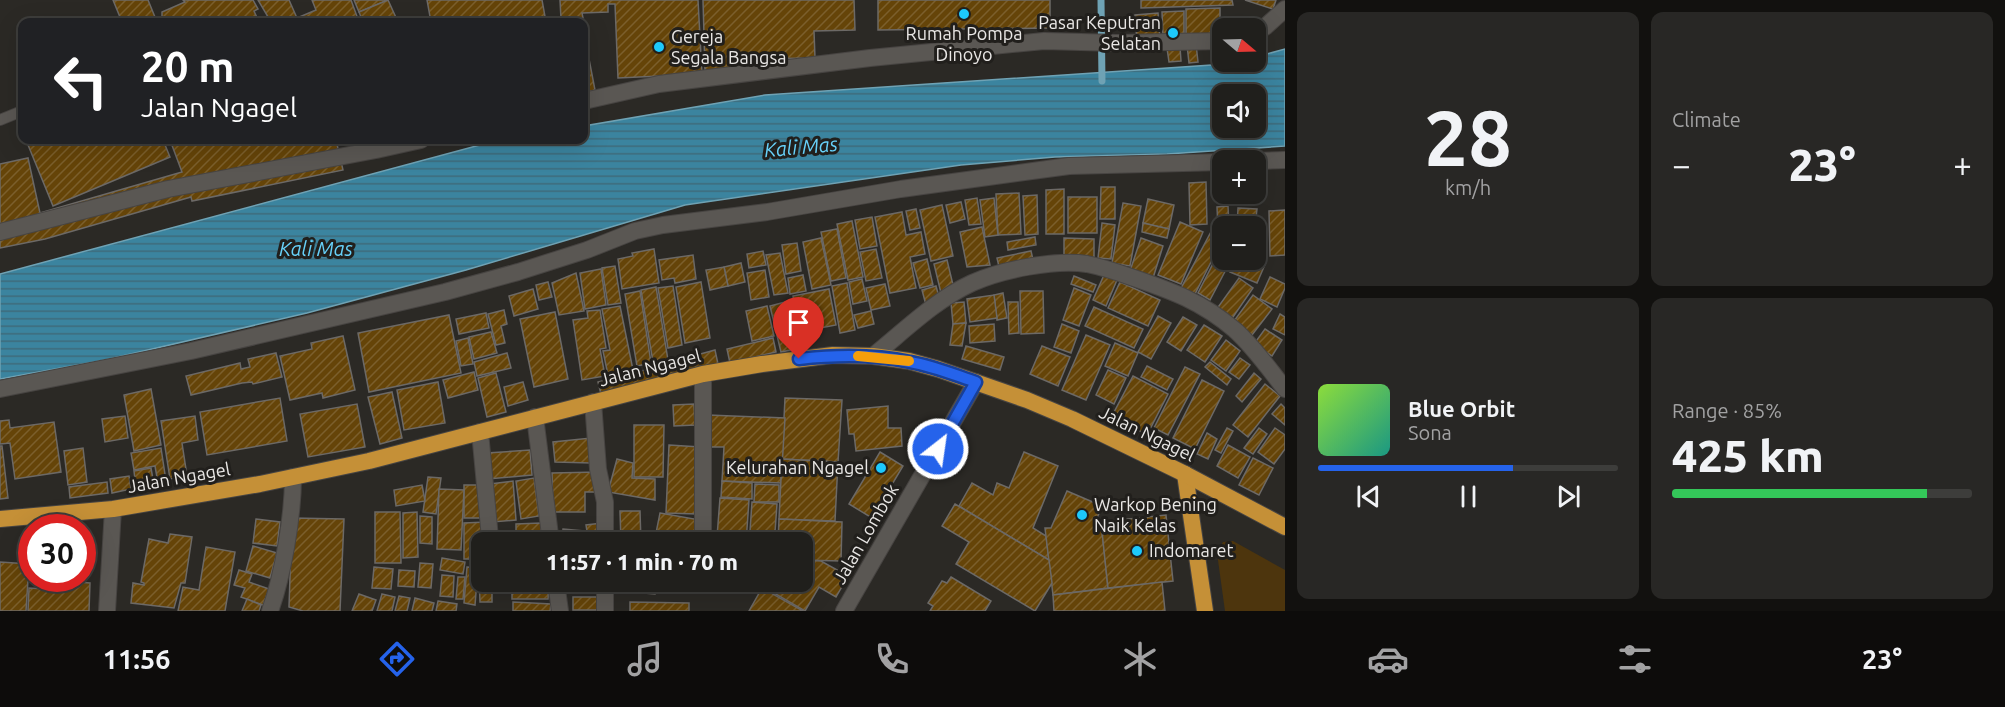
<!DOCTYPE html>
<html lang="en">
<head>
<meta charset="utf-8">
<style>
	:root { --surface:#201f1c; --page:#282725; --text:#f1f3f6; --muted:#a2a2a3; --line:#3d3d3b; --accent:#2563eb }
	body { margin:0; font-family:Ubuntu,sans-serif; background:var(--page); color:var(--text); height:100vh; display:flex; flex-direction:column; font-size:22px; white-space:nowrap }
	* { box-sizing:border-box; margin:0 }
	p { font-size:20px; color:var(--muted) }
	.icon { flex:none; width:33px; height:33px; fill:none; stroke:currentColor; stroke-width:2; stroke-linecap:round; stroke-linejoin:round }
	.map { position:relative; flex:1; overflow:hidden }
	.side { display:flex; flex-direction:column; gap:12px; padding:12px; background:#12110f; width:720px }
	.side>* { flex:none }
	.guide { position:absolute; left:18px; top:18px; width:570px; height:126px; border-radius:12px; box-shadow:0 6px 24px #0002,0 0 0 2px var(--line); background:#202124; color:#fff; overflow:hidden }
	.needle { width:39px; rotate:109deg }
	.fabs { position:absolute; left:1212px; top:18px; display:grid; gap:12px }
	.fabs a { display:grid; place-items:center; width:54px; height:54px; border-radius:12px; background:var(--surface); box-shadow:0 6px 24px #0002,0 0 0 2px var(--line); font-size:30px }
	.speed { position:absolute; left:18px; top:514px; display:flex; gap:12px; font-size:30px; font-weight:700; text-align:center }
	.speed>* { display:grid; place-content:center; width:78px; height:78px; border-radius:50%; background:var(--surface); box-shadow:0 6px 24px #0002,0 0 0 2px var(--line); line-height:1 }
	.speed .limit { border:9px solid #d22; background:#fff; color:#111 }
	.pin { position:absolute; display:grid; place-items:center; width:51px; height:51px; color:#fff; margin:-62px -26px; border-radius:50% 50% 50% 0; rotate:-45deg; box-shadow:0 0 6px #0007 }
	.pin .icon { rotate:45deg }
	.me { position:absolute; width:66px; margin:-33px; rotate:30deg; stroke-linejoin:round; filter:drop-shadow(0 0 4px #0008) }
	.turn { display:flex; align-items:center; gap:21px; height:126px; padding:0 24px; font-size:27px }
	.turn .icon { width:78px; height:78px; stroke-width:2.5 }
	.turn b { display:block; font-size:42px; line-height:51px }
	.big { font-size:45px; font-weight:800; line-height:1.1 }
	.side .card { flex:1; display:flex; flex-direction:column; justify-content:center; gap:9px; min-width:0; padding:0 21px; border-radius:12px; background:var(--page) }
	.side .dial { align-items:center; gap:0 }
	.dial b { font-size:78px; line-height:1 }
	.song { display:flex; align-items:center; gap:18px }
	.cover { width:72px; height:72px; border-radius:9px; background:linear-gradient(135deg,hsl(90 70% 55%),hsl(170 70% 35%)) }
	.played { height:6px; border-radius:3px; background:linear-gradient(90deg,var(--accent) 65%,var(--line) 65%) }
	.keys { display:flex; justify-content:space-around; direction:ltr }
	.heat { display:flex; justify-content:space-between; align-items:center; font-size:33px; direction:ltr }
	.charge { height:9px; border-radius:4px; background:linear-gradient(90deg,#34c759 85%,var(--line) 0) }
	.side .tiles { flex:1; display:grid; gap:12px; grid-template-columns:repeat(2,1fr) }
	.trip { position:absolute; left:471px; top:532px; width:342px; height:60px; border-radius:12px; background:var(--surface); box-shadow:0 6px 24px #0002,0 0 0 2px var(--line); font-weight:800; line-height:60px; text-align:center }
	.dock { display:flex; height:96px; justify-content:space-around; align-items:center; background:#0d0c0b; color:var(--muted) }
	.dock .icon { width:42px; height:42px }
	.dock .on { color:var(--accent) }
	.dock b { font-size:27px; color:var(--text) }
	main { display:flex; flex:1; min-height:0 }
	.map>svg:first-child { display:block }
	.park { fill:#4d350d }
	.water { fill:url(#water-rules); stroke:#6fa2b4; stroke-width:1.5; fill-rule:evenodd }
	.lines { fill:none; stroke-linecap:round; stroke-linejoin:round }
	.stream { stroke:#6fa2b4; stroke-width:7 }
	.building { fill:url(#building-hatch); stroke:#6c6966; stroke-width:1.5 }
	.service-casing { stroke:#474442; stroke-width:12 }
	.minor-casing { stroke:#474442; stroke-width:18 }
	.trunk-casing { stroke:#474442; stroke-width:18 }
	.service { stroke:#5a5753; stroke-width:10 }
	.minor { stroke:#5a5753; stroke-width:16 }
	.trunk { stroke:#c59037; stroke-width:16 }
	.route-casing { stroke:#184099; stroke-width:15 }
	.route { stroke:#2563eb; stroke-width:10 }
	.slow { stroke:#f59e0b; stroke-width:10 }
	.poi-dot { fill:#1dc9fc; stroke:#211f1c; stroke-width:2 }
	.labels { text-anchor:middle; stroke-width:6; stroke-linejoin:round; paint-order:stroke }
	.poi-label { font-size:18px; fill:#e9e7e5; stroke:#211f1c; text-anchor:start }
	.street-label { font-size:18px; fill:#e9e7e5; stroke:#211f1c }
	.water-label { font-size:20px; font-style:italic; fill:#67d1f9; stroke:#211f1c }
</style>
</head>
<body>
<main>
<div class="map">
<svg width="1285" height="611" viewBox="0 0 1285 611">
	<defs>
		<pattern id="water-rules" width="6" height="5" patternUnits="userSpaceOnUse" patternTransform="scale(1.5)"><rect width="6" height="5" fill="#3b849f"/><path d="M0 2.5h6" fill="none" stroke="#3f6b7b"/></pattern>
		<pattern id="building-hatch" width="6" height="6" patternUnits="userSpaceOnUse" patternTransform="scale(1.5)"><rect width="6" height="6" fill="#654408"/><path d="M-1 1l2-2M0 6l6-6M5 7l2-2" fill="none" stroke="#7b5f2c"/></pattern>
	</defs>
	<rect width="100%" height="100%" fill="#2b2925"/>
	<polygon class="park" points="1233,541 1285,570 1285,611 1225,611 1217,553 1223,542"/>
	<path class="water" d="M1285,49V146L1167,154L1055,157L961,165L685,205L466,270L307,313L105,360L0,379V274L491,142L503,140H584V126L765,95L1256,62V57ZM1222,94H1256V128H1222Z"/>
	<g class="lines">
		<polyline class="stream" points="1101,0 1102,81"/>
	</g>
	<g class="building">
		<polygon points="113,0 148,0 157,22 122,22"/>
		<polygon points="183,0 253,0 258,9 254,11 259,22 162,22 162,12 185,2"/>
		<polygon points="258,0 289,0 297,18 316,10 312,0 351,0 359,22 271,22"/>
		<polygon points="354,0 388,0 359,12"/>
		<polygon points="388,0 398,22 363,22 359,12"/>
		<polygon points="427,0 542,0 546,22 431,22"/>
		<polygon points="560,0 698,0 702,74 618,78 615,4 608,4 608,12 582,13 583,18 561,19"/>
		<polygon points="703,0 854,0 855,30 814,31 815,58 738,59 738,69 705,70"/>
		<polygon points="878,0 1050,0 1050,28 878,30"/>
		<polygon points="1141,0 1232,0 1233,5 1141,8"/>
		<polygon points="1245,0 1276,0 1273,9"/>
		<polygon points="1220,8 1220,36 1186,37 1186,9"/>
		<polygon points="1184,11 1184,35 1163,36 1162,12"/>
		<polygon points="1158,13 1160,40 1137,42 1135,15"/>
		<polygon points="584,33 595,90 584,93"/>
		<polygon points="1196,44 1198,62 1189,63 1187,45"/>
		<polygon points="1180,47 1181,61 1169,62 1167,48"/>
		<polygon points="26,140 163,140 170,157 53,206"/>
		<polygon points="170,140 336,140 343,170 192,201 191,197 45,239 0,248 0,164 28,158 40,213 182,172"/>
		<polygon points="1206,182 1207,224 1190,225 1189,183"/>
		<polygon points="1101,187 1115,187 1115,219 1100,219"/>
		<polygon points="1064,189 1064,234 1046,234 1046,190"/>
		<polygon points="1019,193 1021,234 998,235 996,194"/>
		<polygon points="1037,195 1038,234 1025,235 1023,196"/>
		<rect x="1068" y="197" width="29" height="36"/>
		<polygon points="977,198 981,224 969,225 965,200"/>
		<polygon points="994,198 998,235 985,237 980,200"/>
		<polygon points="1148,199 1174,205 1169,229 1143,223"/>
		<polygon points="961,202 965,219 950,223 946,205"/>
		<polygon points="1123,203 1141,206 1130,266 1112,263"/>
		<polygon points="942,205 953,256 931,261 920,210"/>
		<polygon points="1228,206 1229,226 1222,226 1222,229 1218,229 1217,207"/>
		<polygon points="1238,208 1257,209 1255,226 1237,226"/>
		<polygon points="916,209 920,228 910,230 906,211"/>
		<polygon points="1285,210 1285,255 1270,256 1269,211"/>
		<polygon points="902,212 906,235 921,232 925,254 910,257 916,288 890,293 875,217"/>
		<polygon points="872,217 877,246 860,249 855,220"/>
		<polygon points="852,221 863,277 848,280 837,224"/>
		<polygon points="1180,222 1203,232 1181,284 1158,275"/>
		<polygon points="1102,223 1115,225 1111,259 1098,258"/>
		<polygon points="1143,223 1169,229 1167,238 1142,232"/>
		<polygon points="982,227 990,265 967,267 960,232"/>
		<polygon points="1213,228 1222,233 1222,240 1193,298 1179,292"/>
		<polygon points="837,229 846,278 831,281 821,232"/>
		<polygon points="1035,237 1036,245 1008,250 1007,242"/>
		<polygon points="821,238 831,285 812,289 803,242"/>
		<polygon points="1064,238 1094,239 1094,263 1064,263"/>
		<polygon points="1141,238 1163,246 1153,278 1130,271"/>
		<polygon points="797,243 801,271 786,274 782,245"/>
		<polygon points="1222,246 1222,260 1231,260 1210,300 1198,293"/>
		<polygon points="654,249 659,283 622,289 618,259 633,256 632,253"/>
		<polygon points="876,249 882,278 866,281 860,252"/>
		<polygon points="763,251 766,265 749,268 747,254"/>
		<polygon points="1031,251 1034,264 1000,271 997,258"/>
		<polygon points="780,253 788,293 774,295 766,255"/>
		<polygon points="693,255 696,279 675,283 674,278 662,280 659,260"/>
		<polygon points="1256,257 1266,262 1257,283 1230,272 1235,260 1256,260"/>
		<polygon points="927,259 933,285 920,288 913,263"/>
		<polygon points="947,260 954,289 941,293 934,264"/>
		<polygon points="741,263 745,282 728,286 724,267"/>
		<polygon points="615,266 621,303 608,305 602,268"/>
		<polygon points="724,267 728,286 710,290 706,270"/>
		<polygon points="601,269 606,305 585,309 580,273"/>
		<polygon points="765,270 769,297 751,300 747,273"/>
		<polygon points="576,273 584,311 559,315 552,283"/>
		<polygon points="803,275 806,291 790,294 788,278"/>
		<polygon points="1104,275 1117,280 1106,306 1093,300"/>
		<polygon points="1074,276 1096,285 1093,292 1071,284"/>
		<polygon points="1270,277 1285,284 1285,288 1277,307 1260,299"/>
		<polygon points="1239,278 1253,288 1231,320 1216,310"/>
		<polygon points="862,279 867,301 853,304 849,282"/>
		<polygon points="548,282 552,297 539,300 536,285"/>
		<polygon points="701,282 710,338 685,343 676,287"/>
		<polygon points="1120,282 1160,300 1148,326 1108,308"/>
		<polygon points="847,283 855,330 840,333 832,286"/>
		<polygon points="885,284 890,306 871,310 866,288"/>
		<polygon points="673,286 682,345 668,348 658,288"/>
		<polygon points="936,286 940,301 926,305 922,290"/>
		<polygon points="656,287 668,360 653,362 641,290"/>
		<polygon points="1074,288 1091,295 1079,326 1063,320"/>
		<polygon points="533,289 538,309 514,316 509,296"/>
		<polygon points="829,289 836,325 799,332 793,296"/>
		<polygon points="640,291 651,363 637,366 625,294"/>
		<polygon points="1020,291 1043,291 1044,333 1021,334"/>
		<polygon points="1003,293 1007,318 997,320 994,295"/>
		<polygon points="994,295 997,318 970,322 967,299"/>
		<polygon points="1253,295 1272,309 1252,335 1234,321"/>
		<polygon points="789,301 800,348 781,352 770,306"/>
		<polygon points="964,302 966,323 953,324 951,303"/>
		<polygon points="1008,302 1018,302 1019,333 1009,334"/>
		<polygon points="620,306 633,370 608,375 603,351 610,350 602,309"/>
		<polygon points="767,306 774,336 752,341 746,311"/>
		<polygon points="1094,307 1143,329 1134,348 1085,326"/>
		<polygon points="504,310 507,324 501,326 505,343 496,345 488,314"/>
		<polygon points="600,310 606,348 600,349 605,376 582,380 573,320 588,318 587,311"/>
		<polygon points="871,311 874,324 858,328 854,315"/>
		<polygon points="555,312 568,379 534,387 520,319"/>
		<polygon points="486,313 489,328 459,334 456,319"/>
		<polygon points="1280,314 1285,317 1285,335 1273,329"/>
		<polygon points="449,315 461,373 369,392 358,333"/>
		<polygon points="1158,316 1171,323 1151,359 1138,352"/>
		<polygon points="1183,317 1197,325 1181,351 1167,342"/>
		<polygon points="966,323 962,346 950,345 953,324"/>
		<polygon points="994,324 995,341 970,343 969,326"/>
		<polygon points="1062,324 1079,331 1071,353 1054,347"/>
		<polygon points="1204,325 1222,336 1205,362 1187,350"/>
		<polygon points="1265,329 1282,340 1272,356 1254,344"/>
		<polygon points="491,332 497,353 474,359 469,337"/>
		<polygon points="1086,335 1110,345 1086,400 1062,390"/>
		<polygon points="343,336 355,390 323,398 322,393 290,400 280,356 312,349 311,343"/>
		<polygon points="468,338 473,364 461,366 456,341"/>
		<polygon points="773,338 776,352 730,363 727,349"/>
		<polygon points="1226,340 1240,351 1226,371 1211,360"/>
		<polygon points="1115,343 1138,353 1128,376 1105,366"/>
		<polygon points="966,346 1004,357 1000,370 962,359"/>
		<polygon points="1042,346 1070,357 1058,386 1030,374"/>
		<polygon points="715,350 718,364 667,377 664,364"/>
		<polygon points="276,353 282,377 253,384 252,382 242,383 191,395 186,376 240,363 241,369 250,367 248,359"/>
		<polygon points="507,353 511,368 477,376 474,362"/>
		<polygon points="1240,358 1250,365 1239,379 1229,372"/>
		<polygon points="1210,362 1231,379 1227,385 1205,367"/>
		<polygon points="1147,366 1173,379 1167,390 1141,377"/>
		<polygon points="657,367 660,379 601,394 598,382"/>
		<polygon points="1185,367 1200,374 1168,435 1154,428"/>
		<polygon points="1108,370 1126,378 1114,404 1096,395"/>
		<polygon points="474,372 478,390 448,398 443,380"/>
		<polygon points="496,373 506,412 487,417 478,378"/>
		<polygon points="1254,373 1261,379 1242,402 1236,396"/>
		<polygon points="1133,376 1168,394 1147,435 1112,416"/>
		<polygon points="1202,380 1224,391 1195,449 1173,438"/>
		<polygon points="438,382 445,423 404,430 397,390"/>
		<polygon points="523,382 528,400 508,406 504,387"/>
		<polygon points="1265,384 1280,396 1248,437 1233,425"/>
		<polygon points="151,389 161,445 134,451 124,395"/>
		<polygon points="392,392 402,438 380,444 368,397"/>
		<polygon points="280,398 287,441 207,455 200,412"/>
		<polygon points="785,398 842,400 838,462 782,459"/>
		<polygon points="357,404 365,447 308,457 300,414"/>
		<polygon points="694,404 695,425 674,426 673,405"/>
		<polygon points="1281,404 1285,408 1285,425 1272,414"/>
		<polygon points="888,406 888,428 901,428 902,446 856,451 854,434 849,434 847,410"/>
		<polygon points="708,415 785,418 781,483 722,481 724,447 707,447"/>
		<polygon points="125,416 128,438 105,442 102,419"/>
		<polygon points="195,416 198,440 182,443 187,476 170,479 161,421"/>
		<polygon points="9,420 10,428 54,422 61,472 15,479 10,443 0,444 0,421"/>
		<polygon points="634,425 664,425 663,477 634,477"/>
		<polygon points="1227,428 1233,431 1221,453 1215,450"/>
		<polygon points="1259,428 1267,434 1253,454 1244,448"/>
		<polygon points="1275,428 1285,435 1285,449 1274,464 1258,452"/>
		<polygon points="1207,433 1217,439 1208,459 1197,454"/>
		<polygon points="591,438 591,463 555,462 553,442"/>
		<polygon points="669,445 700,447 697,514 666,513"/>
		<polygon points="1228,445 1250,457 1238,478 1217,466"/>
		<polygon points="0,446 2,446 8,498 0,499"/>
		<polygon points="83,448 87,482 68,485 64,451"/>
		<polygon points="161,448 166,481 158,483 155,466 134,470 131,453"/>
		<polygon points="530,450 532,475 488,479 487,453"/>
		<polygon points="880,452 903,466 872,518 849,504"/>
		<polygon points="1024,452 1058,466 1033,528 1046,536 1049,560 959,506 972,483 993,495 997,483 1009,488"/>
		<polygon points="1253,458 1273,468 1259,495 1239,485"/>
		<polygon points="617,459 633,463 632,478 655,479 655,500 608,492"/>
		<polygon points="782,459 838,462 835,521 779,519"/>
		<polygon points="151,468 154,485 136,488 134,471"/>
		<polygon points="599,472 599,492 585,492 585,512 553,512 552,473"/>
		<polygon points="129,476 131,489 112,493 110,479"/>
		<polygon points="428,477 441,478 436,514 423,512"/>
		<polygon points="534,478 539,516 521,519 516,481"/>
		<polygon points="513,481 516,520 492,522 490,484"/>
		<polygon points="722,481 752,483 752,499 721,497"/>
		<polygon points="107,482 108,493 70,498 69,487"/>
		<polygon points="755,484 779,485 779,502 754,502"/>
		<polygon points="422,485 425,501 396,506 394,490"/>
		<rect x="464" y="485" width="19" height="33"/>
		<polygon points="439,489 464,490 461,550 437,549"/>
		<polygon points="1067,491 1102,506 1095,523 1101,522 1108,588 1053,595 1045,528 1051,528"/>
		<polygon points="720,498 749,500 746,543 715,543 717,537"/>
		<polygon points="752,502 777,504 775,532 750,531"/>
		<polygon points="955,504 1049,560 1052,583 1035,611 956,564 969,542 942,526"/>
		<polygon points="620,511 640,511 641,543 621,543"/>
		<polygon points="375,512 400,512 401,563 375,563"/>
		<polygon points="417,512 418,557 403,558 403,513"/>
		<polygon points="660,513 700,520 696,540 656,533"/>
		<polygon points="1166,515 1173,581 1108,588 1101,522"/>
		<polygon points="420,516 432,517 432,544 420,543"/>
		<polygon points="292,518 344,519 340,611 303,611 289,607"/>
		<polygon points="256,519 280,522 277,546 253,543"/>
		<polygon points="779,519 842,522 841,561 802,560 802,543 778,543"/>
		<polygon points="486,522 486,543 482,543 482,559 464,559 464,523"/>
		<polygon points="541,523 541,543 516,543 516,524"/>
		<polygon points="602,523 603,536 588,538 586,525"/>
		<polygon points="563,529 584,531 583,543 562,543"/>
		<polygon points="170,534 192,537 185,583 181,583 174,608 131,603 133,583 144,585 144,583 141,582 149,539 168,543"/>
		<polygon points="512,535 513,543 493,543 492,537"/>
		<polygon points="748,535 775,538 774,543 747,543"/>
		<polygon points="661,536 697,543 659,543"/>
		<polygon points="253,546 277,553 270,578 246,571"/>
		<polygon points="206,547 235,552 225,611 178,611 183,587 199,590"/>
		<polygon points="442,558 465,562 463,574 440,570"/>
		<polygon points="802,560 821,561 848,576 836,597 819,587 805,611 767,589 771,582 802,582"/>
		<polygon points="0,562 29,564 26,611 0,611"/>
		<polygon points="420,563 433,564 431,588 418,587"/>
		<polygon points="374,567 393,569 391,589 372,588"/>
		<polygon points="467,567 478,568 475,605 464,603"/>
		<polygon points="239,570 252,574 249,582 269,589 263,605 241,597 245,588 234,585"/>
		<polygon points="399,570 415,571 414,587 398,586"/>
		<polygon points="442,575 454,576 453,597 440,596"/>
		<polygon points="479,576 482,576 482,582 492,582 492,602 480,602"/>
		<polygon points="458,577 465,577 463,599 456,599"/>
		<polygon points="951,577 991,601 985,611 930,611 933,606 928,603 942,581 947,583"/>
		<polygon points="64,581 90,583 89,611 28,611 29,588 63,590"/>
		<polygon points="620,582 656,582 655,594 619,591"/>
		<polygon points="1162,582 1165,611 1054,611 1053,595"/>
		<polygon points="512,586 549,586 548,599 512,599"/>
		<polygon points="762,588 803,611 749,611"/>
		<polygon points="359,594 376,600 372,611 352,611"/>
		<polygon points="382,594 395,597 392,611 377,611"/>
		<polygon points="399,596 410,598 407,611 395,611"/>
		<rect x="573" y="597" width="25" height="13"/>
		<polygon points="415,598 434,603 432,611 412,611"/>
		<polygon points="247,599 261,605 259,611 242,611"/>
		<polygon points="438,601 457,604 456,611 436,611"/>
		<polygon points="513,602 551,604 550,611 513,611"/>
		<polygon points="630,602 689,603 689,611 630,611"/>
	</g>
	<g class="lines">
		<defs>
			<polyline id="service" points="0,120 22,111"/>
			<g id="minor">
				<polyline points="1256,31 1265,27 1285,9"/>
				<polyline points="584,101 659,84 870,58 1044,41 1117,43 1222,41"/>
				<polyline points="1256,161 1285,160"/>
				<polyline points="0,232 168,189 376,150 421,140"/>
				<path d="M873,356C904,331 935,300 972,283C1001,270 1055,259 1087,264C1102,267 1117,272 1131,277C1172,291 1201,301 1235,330C1254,347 1269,369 1285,389"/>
				<polyline points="0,389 191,351 445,292 518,272 587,250 635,231 663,225 767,212 901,189 1069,166 1222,162"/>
				<polyline points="593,402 598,469 605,502 605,543"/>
				<polyline points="535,417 551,543"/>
				<polyline points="480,432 490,538"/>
				<polyline points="703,543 703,374"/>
				<polyline points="556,582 560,611"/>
				<polyline points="605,582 605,611"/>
				<polyline points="107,611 113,509"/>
				<path d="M270,611C283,575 293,516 293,477"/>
				<polyline points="844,611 976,382"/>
			</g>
			<g id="trunk">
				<polyline points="1185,474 1205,611"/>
				<polyline points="0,519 113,509 260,484 369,461 703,374 762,364 833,355 873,356 909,361 938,369 1027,400 1072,419 1185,474 1285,527"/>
			</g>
		</defs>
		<use href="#service" class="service-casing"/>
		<use href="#minor" class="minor-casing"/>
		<use href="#trunk" class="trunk-casing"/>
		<use href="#service" class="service"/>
		<use href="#minor" class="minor"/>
		<use href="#trunk" class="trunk"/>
	</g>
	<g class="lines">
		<defs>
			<path id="route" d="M799,359C836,355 873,354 910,362C933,366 955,375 976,382L938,449"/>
		</defs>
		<use href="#route" class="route-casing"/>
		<use href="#route" class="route"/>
		<polyline class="slow" points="858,356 909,361"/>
	</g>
	<g class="poi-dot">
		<circle cx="964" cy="14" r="6"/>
		<circle cx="1173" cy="33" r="6"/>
		<circle cx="659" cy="47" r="6"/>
		<circle cx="881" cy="468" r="6"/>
		<circle cx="1082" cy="515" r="6"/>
		<circle cx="1137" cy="551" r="6"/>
	</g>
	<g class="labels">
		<g class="poi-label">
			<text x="1161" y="29" text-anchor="end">Pasar Keputran<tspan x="1161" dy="21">Selatan</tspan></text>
			<text x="964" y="40" text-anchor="middle">Rumah Pompa<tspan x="964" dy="21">Dinoyo</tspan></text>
			<text x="671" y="43">Gereja<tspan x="671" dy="21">Segala Bangsa</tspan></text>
			<text x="869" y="474" text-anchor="end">Kelurahan Ngagel</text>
			<text x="1094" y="511">Warkop Bening<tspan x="1094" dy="21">Naik Kelas</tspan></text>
			<text x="1149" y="557">Indomaret</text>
		</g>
		<g class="street-label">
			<text transform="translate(650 368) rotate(-14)" y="6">Jalan Ngagel</text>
			<text transform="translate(1147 434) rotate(26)" y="6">Jalan Ngagel</text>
			<text transform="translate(179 478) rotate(-10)" y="6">Jalan Ngagel</text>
			<text transform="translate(866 534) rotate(-60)" y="6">Jalan Lombok</text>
		</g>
		<g class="water-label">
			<text transform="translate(801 147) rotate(-5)" y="7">Kali Mas</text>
			<text x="316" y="256">Kali Mas</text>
		</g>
	</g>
</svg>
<div class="fabs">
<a><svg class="needle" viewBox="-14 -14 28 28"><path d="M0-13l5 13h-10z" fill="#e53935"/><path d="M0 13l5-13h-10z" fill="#a2a2a3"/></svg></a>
<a><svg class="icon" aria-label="sound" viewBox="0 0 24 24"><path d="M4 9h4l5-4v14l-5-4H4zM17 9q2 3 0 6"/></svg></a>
<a>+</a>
<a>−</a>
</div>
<div class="speed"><div class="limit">30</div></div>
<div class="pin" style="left:799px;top:359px;background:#d93025"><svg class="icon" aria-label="arrive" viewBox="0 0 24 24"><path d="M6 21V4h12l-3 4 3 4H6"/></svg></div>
<svg class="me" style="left:938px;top:449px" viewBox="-20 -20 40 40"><circle r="17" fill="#2563eb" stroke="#fff" stroke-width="3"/><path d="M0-11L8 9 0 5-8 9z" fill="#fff"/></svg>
<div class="trip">11:57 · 1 min · 70 m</div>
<div class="guide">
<div class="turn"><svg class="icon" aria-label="left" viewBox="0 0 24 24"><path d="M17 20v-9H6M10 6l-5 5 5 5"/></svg><div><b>20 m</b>Jalan Ngagel</div></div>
</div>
</div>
<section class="side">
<div class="tiles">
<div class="card dial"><b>28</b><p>km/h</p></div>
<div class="card"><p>Climate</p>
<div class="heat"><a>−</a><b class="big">23°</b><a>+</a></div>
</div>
<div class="card">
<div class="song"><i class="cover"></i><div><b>Blue Orbit</b><p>Sona</p></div></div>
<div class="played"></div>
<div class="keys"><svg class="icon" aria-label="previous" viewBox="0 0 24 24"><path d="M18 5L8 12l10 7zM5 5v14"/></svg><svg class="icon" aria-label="pause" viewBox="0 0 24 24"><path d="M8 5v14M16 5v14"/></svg><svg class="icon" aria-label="next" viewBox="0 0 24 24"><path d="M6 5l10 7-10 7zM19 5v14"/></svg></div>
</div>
<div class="card"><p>Range · 85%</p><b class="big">425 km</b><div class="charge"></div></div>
</div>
</section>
</main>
<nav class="dock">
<b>11:56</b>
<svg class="icon on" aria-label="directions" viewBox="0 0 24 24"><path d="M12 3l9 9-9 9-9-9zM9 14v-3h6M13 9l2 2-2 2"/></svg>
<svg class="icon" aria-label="music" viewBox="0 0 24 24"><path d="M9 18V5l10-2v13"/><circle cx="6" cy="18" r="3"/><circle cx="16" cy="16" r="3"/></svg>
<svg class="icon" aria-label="phone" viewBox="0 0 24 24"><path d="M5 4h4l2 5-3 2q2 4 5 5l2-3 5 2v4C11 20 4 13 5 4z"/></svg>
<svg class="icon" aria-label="climate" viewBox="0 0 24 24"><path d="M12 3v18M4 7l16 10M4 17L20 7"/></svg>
<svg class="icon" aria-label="car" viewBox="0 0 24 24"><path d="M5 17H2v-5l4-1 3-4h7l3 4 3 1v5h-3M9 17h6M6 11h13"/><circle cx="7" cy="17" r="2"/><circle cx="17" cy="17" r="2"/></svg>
<svg class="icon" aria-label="filters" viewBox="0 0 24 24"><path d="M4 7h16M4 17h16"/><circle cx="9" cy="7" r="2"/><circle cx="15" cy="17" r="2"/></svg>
<b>23°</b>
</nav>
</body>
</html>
